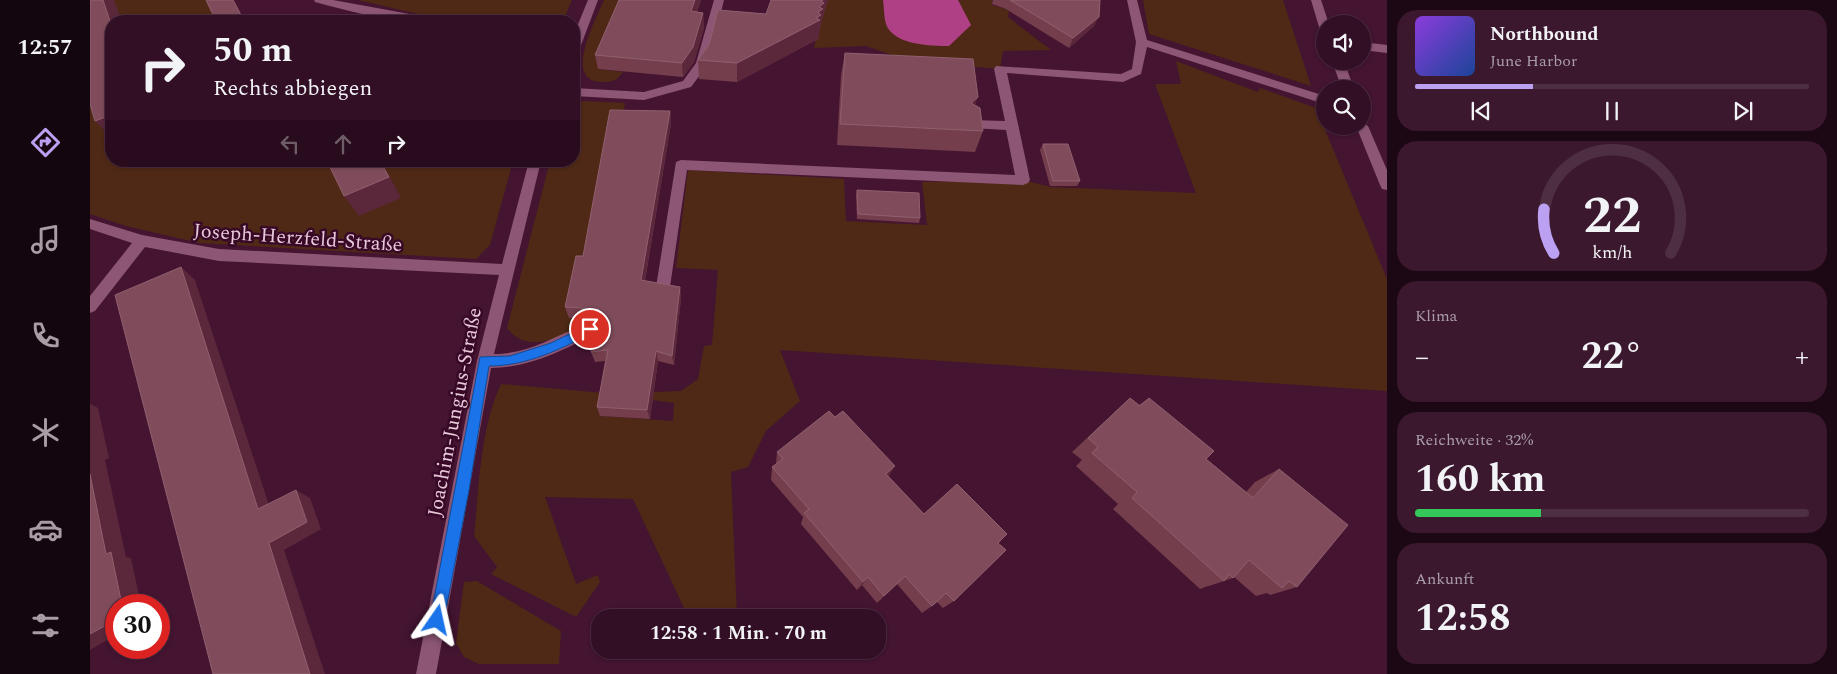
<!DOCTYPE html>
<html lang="de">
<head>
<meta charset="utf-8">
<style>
	:root { --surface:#330f25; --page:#3b182d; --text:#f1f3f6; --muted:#a99ca7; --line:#4e2f42; --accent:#bca0f2 }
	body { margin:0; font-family:Spectral,serif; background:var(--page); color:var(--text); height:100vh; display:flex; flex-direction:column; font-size:19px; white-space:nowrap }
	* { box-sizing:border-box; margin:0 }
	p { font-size:16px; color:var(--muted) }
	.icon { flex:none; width:28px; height:28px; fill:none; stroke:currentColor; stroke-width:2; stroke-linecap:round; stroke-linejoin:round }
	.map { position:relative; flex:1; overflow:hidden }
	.details { display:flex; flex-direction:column; gap:10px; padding:10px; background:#1c0814; width:450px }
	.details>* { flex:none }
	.banner { position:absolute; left:15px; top:15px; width:475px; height:152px; border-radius:20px; box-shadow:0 1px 4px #0004,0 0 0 1px var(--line); background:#330f25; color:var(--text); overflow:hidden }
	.tools { position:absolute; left:1226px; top:15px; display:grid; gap:10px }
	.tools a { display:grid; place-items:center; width:55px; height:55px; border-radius:50%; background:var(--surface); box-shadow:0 1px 4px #0004,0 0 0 1px var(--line); font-size:25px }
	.speed { position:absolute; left:15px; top:594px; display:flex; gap:10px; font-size:25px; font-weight:700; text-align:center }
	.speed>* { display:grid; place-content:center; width:65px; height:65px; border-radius:50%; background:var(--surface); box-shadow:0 1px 4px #0004,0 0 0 1px var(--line); line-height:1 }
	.speed .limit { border:8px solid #d22; background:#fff; color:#111 }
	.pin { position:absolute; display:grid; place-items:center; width:42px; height:42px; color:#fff; margin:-21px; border:2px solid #fff; border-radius:50%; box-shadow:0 1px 5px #0007 }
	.me { position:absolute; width:55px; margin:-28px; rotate:11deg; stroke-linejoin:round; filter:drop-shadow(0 0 4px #0008) }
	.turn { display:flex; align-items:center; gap:18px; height:105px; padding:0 25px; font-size:22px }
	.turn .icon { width:65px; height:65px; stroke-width:2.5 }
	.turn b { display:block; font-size:35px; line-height:42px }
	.lanes { display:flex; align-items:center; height:48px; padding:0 25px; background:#0003; justify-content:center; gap:25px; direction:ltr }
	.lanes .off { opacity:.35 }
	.big { font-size:38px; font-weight:700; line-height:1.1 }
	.details .card { flex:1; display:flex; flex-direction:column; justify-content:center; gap:8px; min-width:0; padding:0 18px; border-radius:20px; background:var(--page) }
	.details .dial { align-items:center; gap:0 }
	.dial svg { height:130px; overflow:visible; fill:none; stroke:var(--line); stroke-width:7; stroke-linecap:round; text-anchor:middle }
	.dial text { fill:var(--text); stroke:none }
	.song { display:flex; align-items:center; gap:15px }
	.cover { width:60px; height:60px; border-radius:8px; background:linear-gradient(135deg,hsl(270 70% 55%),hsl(220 70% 35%)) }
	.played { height:5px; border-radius:2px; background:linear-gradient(90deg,var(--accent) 30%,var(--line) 30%) }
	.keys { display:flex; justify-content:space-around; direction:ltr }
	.heat { display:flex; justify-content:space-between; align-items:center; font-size:28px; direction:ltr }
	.charge { height:8px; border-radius:4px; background:linear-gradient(90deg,#34c759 32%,var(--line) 0) }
	.trip { position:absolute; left:501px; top:609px; width:295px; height:50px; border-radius:20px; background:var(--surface); box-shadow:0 1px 4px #0004,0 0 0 1px var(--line); font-weight:700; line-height:50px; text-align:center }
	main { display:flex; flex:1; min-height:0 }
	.tab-bar { display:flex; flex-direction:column; width:90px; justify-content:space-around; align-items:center; background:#14060f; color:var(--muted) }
	.tab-bar .icon { width:35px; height:35px }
	.tab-bar .active { color:var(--accent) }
	.tab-bar b { font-size:22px; color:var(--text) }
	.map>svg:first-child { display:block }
	.green { fill:#4f2916 }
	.water { fill:#b04085 }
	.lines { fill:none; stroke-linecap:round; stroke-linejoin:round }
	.minor { fill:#8c5674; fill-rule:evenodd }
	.wall { fill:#743e4c }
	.shaded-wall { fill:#5b273b }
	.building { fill:#804c5b; stroke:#90606f }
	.route { fill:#1a73e8; stroke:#114b97 }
	.labels { text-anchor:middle; stroke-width:5; stroke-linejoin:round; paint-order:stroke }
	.street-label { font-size:20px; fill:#e8c9d9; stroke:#380927 }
</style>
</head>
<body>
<main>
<nav class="tab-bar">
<b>12:57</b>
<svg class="icon active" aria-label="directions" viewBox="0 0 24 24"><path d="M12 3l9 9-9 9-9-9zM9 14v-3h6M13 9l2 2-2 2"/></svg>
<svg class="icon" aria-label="music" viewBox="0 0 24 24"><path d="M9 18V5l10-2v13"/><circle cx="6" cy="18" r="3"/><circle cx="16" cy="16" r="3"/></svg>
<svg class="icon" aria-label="phone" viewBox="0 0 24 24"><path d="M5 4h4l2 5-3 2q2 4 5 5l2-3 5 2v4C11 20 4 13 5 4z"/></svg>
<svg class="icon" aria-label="climate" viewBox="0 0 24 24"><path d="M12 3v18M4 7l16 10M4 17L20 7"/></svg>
<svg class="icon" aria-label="car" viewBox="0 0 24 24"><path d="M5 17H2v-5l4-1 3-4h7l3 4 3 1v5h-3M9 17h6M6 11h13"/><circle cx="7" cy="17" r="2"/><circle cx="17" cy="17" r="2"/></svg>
<svg class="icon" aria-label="filters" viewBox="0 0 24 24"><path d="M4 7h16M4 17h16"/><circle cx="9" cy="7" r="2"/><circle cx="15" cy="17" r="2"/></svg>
</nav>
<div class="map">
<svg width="1297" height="674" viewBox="0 0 1297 674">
	<rect width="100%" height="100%" fill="#441431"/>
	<g class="green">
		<polygon points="0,0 126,0 127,21 21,21 21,161 423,161 400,245 386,259 109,243 36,226 0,214"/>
		<polygon points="268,0 482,0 473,21 371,21 349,19"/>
		<path d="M514,0H538L508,69L533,72C527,81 522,82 511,82C472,80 507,18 514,0Z"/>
		<polygon points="736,0 903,0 902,5 919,10 918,17 961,50 913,51 910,69 819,61 776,46 724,48 730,15"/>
		<polygon points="1053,0 1193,0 1221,86 1059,34"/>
		<path d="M1086,61L1168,92L1170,88L1226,108L1297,279V391L690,350L710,401L676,431L658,467L641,472L647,615L595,610L543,499L455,497L486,584L508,575L510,582L486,617L401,574L407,567L384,536C389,488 390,428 411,384L514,393L511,416L583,421L584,403L562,400L563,392L591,391L608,379L614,346L622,345L628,270L586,268L598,170L754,179L756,221L837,225L832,182L933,180L961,187L1106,193L1065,84H1091Z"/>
		<path d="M494,101L534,103L535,104L480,318H484L480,331C460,342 434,351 417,328L460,161H484V104Z"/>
		<polygon points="387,581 471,631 469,664 389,664 374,657 366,643 374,582"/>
	</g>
	<path class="water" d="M793,0H868L881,25L859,46C841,46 803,45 796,24C794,17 794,7 793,0Z"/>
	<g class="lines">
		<g class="minor">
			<path d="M224,0H243L336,17L342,21C303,24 263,12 225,2Z"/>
			<polygon points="498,0 508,0 490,48 484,52 484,34"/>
			<polygon points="624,0 634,0 618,64 601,87 554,100 484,96 484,88 554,92 593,81 606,63"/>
			<polygon points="1037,0 1047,0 1057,40 1232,95 1234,98 1228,102 1057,47 1051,74 1033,82 917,73 940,180 938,183 933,185 597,170 580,287 578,291 573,293 568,291 566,287 586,162 591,160 925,175 916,130 881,128 875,124 881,120 915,121 904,69 906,66 1031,74 1042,69 1046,42"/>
			<polygon points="1221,0 1231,0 1239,24 1235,24 1235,31 1229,27"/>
			<polygon points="1272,42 1297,45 1297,53 1272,50"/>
			<polygon points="1242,61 1254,61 1264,89 1252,89"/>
			<polygon points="1272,122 1278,126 1297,170 1297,190 1292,189 1290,185 1266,126 1272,126"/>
			<path d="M439,161H451L404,354C441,354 467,334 500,323L505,324L507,329L505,334C473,350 439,368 401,368L346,674H326L387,361L409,275L129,261L55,247L5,311L0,313V296L42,243L0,229V219L52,235L129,249L412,264Z"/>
		</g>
	</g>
	<g class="wall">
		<polygon points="529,0 611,0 607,12 613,13 614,28 604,62 593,77 508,69 505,55"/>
		<polygon points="903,0 1010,0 1004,26 979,48 916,9 902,4"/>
		<polygon points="737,2 733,17 732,18 728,39 647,82 609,79 608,60 676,14"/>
		<polygon points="755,53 885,106 893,131 885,152 747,145 751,75"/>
		<polygon points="580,111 581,124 555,281 590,287 591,298 584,365 568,361 560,419 510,416 507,407 515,361 505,362 501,352 507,319 479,318 475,307 493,256"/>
		<polygon points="953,144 990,181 987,186 960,186 950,150"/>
		<polygon points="767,190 830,218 829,223 767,219 766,195"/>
		<polygon points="1040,398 1049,405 1059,398 1116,459 1156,492 1165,482 1189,469 1207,587 1180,595 1177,593 1166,596 1144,577 1143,578 1119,586 1118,586 1110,589 1023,509 1028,504 986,466 992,460 982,452"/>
		<polygon points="687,452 799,477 834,514 908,543 864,601 853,608 847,602 842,606 832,613 807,584 787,603 772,585 767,590 711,524 713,517 681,480 682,467 686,464"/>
	</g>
	<g class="shaded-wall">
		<polygon points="13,0 24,0 32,21 21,21 21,24"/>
		<polygon points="143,0 144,0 155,21 154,21"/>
		<polygon points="605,0 611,0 602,26 601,11"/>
		<polygon points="732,0 740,0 737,2 733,17 732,18 728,39 647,82 647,63 728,12"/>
		<polygon points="613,13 614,28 604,62 593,77 592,63"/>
		<polygon points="1009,17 1004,26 979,48 983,38"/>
		<polygon points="888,97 880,118 881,103"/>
		<polygon points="580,111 581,124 553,291 551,280"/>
		<polygon points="21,115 21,137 5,121"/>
		<polygon points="290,161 291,161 311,198 269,216 254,196"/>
		<polygon points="91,267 105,280 183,517 168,509"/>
		<polygon points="590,287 591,298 584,365 582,356"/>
		<polygon points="566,351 568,361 560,419 557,410"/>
		<polygon points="0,404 8,408 19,458 15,460 36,557 41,558 51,605 32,605 16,554 0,474"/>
		<polygon points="805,466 798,478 796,474"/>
		<polygon points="206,490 220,498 231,529 194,550 235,674 220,674 179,543"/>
		<polygon points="778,577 772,585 767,590 773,582"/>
		<polygon points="26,620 26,635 0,650 0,634"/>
	</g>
	<g class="building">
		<polygon points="0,0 13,0 21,24 21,115 5,121 0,104"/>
		<polygon points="116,0 143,0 154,21 126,21"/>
		<polygon points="529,0 605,0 601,11 613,13 603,47 592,63 505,55"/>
		<polygon points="681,0 733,0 731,1 734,3 729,7 733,9 728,12 731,15 726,18 730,20 647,63 608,60 619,45 628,10 676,14"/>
		<polygon points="920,0 1010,0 1009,17 983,38"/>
		<polygon points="211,19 212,21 203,21"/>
		<polygon points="755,53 883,59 888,97 881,103 890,108 893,131 750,124"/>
		<polygon points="520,110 580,111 551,280 590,287 582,356 566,351 557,410 507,407 518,350 501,352 509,309 475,307 486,256 493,256"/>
		<polygon points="953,144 978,144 990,181 963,181"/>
		<polygon points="237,161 290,161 299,177 254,196"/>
		<polygon points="767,190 829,193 830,218 768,214"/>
		<polygon points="91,267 168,509 206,490 217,522 179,543 220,674 123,674 25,295"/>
		<polygon points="1040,398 1050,406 1059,398 1124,451 1116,459 1163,498 1189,469 1258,525 1207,587 1199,581 1192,588 1159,560 1143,578 1139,574 1134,581 1042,498 1047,492 1002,453 1008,447 998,438"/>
		<polygon points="739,411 745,417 753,411 805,466 796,474 834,514 867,484 917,534 908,543 916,550 864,601 856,593 842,606 815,576 794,596 778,577 773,582 714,513 719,509 682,467 693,459 687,452"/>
		<polygon points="0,474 16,554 21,552 32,605 26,605 26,620 0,634"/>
	</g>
	<path class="route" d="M500,324L504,325L506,329L504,332C471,349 437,366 399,366L379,490L354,620L352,625L347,628L342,625L340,620L390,357L420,356L461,343Z"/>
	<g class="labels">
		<g class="street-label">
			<text transform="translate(208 237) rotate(4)" y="7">Joseph-Herzfeld-Straße</text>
			<text transform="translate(364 412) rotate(-79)" y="7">Joachim-Jungius-Straße</text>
		</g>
	</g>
</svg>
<div class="tools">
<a><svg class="icon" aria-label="sound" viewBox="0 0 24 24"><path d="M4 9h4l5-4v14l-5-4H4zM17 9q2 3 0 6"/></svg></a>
<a><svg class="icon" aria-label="search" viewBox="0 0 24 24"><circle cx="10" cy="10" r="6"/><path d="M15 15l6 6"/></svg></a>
</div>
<div class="speed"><div class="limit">30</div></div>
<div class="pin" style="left:500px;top:329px;background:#d93025"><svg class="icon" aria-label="arrive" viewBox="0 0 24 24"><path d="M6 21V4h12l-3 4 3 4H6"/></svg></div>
<svg class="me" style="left:347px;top:620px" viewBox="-20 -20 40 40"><path d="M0-17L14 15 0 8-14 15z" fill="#1a73e8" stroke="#fff" stroke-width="4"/></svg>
<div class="trip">12:58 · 1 Min. · 70 m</div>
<div class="banner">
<div class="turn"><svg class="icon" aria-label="right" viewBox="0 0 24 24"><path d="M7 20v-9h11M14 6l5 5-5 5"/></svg><div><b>50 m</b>Rechts abbiegen</div></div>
<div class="lanes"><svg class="icon off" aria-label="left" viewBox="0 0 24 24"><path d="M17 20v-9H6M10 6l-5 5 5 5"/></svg><svg class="icon off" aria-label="ahead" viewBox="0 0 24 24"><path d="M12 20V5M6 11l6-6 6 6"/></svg><svg class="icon" aria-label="right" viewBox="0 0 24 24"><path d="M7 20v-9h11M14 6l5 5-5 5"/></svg></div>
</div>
</div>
<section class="details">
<div class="card">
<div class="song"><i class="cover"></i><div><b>Northbound</b><p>June Harbor</p></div></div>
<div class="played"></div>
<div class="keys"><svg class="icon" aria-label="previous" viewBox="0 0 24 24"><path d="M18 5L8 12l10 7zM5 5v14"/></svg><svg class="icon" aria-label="pause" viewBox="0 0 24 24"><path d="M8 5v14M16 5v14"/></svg><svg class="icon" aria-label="next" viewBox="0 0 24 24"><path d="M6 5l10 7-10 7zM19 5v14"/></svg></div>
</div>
<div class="card dial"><svg viewBox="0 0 100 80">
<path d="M14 69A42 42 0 1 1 86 69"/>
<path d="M14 69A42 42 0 0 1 8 42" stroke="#bca0f2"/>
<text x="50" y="56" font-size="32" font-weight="700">22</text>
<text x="50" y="72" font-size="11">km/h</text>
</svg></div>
<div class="card"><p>Klima</p>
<div class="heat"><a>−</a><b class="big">22°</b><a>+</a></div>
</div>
<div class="card"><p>Reichweite · 32%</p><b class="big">160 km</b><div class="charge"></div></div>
<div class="card"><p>Ankunft</p><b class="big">12:58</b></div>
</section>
</main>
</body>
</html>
